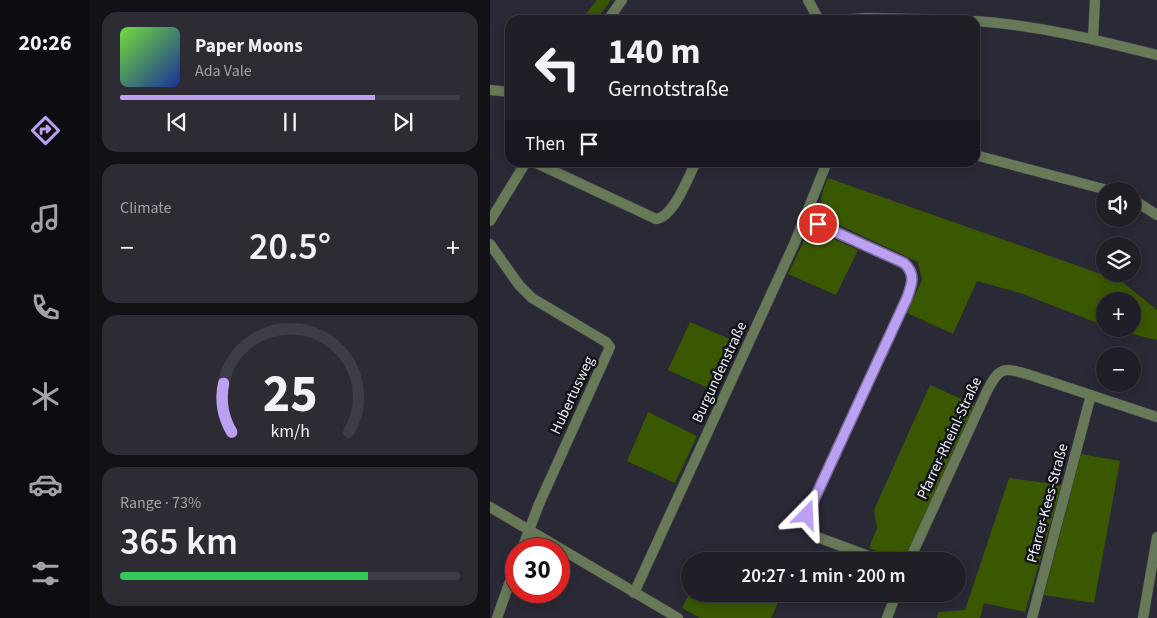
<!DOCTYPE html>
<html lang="en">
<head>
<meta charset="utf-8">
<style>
	:root { --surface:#201f28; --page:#2d2c34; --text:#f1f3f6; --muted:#a2a2a8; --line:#3d3d45; --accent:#bca0f2 }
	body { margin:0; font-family:"Source Sans 3",sans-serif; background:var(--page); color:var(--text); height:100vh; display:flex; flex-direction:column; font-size:19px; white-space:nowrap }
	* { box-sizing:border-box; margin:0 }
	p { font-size:16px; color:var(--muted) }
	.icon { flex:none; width:28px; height:28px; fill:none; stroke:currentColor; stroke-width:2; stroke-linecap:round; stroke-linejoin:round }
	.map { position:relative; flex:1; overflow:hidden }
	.panel { display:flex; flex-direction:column; gap:12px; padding:12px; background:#121116; width:400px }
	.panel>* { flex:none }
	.top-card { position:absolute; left:15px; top:15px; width:475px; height:152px; border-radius:15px; box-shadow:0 2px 12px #0003,0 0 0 1px var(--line); background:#201f28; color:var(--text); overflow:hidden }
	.tools { position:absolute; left:606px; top:182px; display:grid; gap:10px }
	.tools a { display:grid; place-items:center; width:45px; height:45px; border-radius:50%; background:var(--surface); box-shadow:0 2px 12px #0003,0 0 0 1px var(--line); font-size:25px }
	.speed { position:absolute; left:15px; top:538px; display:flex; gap:10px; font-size:25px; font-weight:700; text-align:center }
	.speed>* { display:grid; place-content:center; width:65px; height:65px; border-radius:50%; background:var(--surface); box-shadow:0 2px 12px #0003,0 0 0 1px var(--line); line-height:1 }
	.speed .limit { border:8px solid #d22; background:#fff; color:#111 }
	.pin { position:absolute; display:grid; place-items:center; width:42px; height:42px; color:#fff; margin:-21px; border:2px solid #fff; border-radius:50%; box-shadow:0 1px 5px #0007 }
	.me { position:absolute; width:55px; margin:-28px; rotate:21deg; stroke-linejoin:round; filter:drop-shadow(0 0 4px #0008) }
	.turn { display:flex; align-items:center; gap:18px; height:105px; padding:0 20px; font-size:22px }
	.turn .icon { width:65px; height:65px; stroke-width:2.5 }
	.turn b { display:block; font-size:35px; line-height:42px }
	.then { display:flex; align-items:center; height:48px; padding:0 20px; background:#0003; gap:10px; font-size:19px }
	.big { font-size:38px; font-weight:600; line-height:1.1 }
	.panel .card { flex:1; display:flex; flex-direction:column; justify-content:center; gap:8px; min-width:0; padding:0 18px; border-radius:15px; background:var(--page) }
	.panel .dial { align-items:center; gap:0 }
	.dial svg { height:130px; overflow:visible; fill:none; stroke:var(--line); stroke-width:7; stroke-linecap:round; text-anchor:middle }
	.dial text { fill:var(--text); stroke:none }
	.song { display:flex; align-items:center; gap:15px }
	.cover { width:60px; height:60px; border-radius:8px; background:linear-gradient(135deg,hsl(100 70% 55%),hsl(230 70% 35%)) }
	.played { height:5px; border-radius:2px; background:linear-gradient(90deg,var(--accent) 75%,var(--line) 75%) }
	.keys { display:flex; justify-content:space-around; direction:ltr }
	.heat { display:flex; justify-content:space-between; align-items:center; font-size:28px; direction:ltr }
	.charge { height:8px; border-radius:4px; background:linear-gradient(90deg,#34c759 73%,var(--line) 0) }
	.trip { position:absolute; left:191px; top:552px; width:285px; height:50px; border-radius:25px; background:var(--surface); box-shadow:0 2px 12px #0003,0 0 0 1px var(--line); font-weight:600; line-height:50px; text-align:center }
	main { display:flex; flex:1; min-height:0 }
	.tab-bar { display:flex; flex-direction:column; width:90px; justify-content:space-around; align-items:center; background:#0d0c10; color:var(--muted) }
	.tab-bar .icon { width:35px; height:35px }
	.tab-bar .on { color:var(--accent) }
	.tab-bar b { font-size:22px; color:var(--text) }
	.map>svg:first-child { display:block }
	.green { fill:#3a5800 }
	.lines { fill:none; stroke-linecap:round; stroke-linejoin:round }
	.minor-casing { stroke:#464551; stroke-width:11 }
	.minor { stroke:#687957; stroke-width:10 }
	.route-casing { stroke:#7a689d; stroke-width:12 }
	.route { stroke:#bca0f2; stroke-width:9 }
	.labels { text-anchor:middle; stroke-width:5; stroke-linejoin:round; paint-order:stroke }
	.street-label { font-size:15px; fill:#f2f2fa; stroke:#131218 }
</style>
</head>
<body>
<main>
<nav class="tab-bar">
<b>20:26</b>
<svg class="icon on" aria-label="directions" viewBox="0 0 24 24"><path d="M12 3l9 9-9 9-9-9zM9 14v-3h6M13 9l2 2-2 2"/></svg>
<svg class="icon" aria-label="music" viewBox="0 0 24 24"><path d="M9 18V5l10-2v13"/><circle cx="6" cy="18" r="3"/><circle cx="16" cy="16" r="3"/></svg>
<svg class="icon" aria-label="phone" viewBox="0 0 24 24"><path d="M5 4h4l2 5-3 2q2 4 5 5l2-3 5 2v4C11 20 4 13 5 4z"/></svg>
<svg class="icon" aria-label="climate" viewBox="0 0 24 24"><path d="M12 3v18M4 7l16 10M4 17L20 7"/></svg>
<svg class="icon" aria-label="car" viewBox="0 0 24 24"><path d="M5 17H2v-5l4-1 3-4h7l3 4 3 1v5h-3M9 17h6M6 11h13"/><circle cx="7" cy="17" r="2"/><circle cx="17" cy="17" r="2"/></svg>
<svg class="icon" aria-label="filters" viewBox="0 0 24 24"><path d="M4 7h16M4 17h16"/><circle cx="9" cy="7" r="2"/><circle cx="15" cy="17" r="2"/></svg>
</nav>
<section class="panel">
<div class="card">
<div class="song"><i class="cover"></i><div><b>Paper Moons</b><p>Ada Vale</p></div></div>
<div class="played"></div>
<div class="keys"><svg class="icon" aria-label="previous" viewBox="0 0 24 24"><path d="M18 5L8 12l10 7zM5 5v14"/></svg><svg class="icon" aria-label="pause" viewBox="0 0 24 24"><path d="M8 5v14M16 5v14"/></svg><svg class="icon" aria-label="next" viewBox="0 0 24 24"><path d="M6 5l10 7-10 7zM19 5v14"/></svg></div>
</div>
<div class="card"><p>Climate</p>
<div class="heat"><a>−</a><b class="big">20.5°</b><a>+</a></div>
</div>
<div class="card dial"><svg viewBox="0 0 100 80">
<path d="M14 69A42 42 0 1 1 86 69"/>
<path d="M14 69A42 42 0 0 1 9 39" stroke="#bca0f2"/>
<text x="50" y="56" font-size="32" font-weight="700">25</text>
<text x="50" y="72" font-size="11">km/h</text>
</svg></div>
<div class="card"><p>Range · 73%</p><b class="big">365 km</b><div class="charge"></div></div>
</section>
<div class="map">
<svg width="667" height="618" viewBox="0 0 667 618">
	<rect width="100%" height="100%" fill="#2a2936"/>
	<g class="green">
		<polygon points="107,0 121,0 106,20 91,20"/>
		<path d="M338,178L631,281L667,310V340L620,329H642V301H615V326L533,294L487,281L463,334L417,313L432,280L428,262L349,225C327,209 328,201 338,178Z"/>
		<polygon points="326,234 337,236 368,250 346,295 298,274 314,241"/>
		<polygon points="200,322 249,343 227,392 178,370"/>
		<polygon points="440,385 485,405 420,548 414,555 397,555 379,548 387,528 384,510"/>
		<polygon points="158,412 207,436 185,483 137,461"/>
		<polygon points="591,454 630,461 604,603 554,595"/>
		<polygon points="519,478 572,485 535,612 494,603 490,618 447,618 449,612 475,610"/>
		<polygon points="200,592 200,594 292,594 281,618 210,618 192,608"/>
	</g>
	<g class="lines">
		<defs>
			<g id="minor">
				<polyline points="318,0 329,20"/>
				<polyline points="118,20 132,0"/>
				<polyline points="349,20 377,18 470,20"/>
				<path d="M485,21C547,25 607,40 667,55"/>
				<polyline points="603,39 605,0"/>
				<polyline points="0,90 20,92"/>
				<polyline points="485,155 621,191"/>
				<path d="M44,162L166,219C184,217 198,177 206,162"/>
				<polyline points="642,199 667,215"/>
				<path d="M316,219L413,263C426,274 422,284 417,298L317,515C317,525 318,530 327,537L392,561"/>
				<polyline points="0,221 36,162"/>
				<polyline points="0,244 29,285 42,298 116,342 120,347 49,504 32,549"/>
				<polyline points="0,507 188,618"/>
				<path d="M419,561L497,391C510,366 513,367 540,375L667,417"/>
				<polyline points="144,593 305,242 337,162"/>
				<polyline points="7,618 26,564"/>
				<polyline points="397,618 406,594"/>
				<polyline points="542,618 601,395"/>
				<polyline points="653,618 667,537"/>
			</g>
		</defs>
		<use href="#minor" class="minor-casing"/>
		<use href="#minor" class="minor"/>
	</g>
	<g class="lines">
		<defs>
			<path id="route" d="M317,515L417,298C422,284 426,274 414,263L328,224"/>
		</defs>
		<use href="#route" class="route-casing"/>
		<use href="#route" class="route"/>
	</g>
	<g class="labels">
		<g class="street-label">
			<text transform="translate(229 372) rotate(-65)" y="5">Burgundenstraße</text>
			<text transform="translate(82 395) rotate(-65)" y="5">Hubertusweg</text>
			<text transform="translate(459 438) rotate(-65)" y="5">Pfarrer-Rheinl-Straße</text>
			<text transform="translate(557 503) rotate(-75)" y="5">Pfarrer-Kees-Straße</text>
		</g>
	</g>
</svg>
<div class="tools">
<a><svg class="icon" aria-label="sound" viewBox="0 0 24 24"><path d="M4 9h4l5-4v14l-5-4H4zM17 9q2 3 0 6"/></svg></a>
<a><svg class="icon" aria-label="layers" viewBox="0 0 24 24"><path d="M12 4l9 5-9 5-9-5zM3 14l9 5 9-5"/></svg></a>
<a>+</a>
<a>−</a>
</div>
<div class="speed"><div class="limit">30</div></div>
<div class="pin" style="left:328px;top:224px;background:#d93025"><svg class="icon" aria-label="arrive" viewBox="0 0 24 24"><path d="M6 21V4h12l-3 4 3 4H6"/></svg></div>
<svg class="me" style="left:317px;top:515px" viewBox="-20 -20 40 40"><path d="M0-17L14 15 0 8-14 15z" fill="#bca0f2" stroke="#fff" stroke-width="4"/></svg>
<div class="trip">20:27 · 1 min · 200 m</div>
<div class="top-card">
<div class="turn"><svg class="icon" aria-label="left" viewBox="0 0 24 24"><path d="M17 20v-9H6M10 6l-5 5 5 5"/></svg><div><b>140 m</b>Gernotstraße</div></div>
<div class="then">Then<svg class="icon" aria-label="arrive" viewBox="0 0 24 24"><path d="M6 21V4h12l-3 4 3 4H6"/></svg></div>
</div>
</div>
</main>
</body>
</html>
